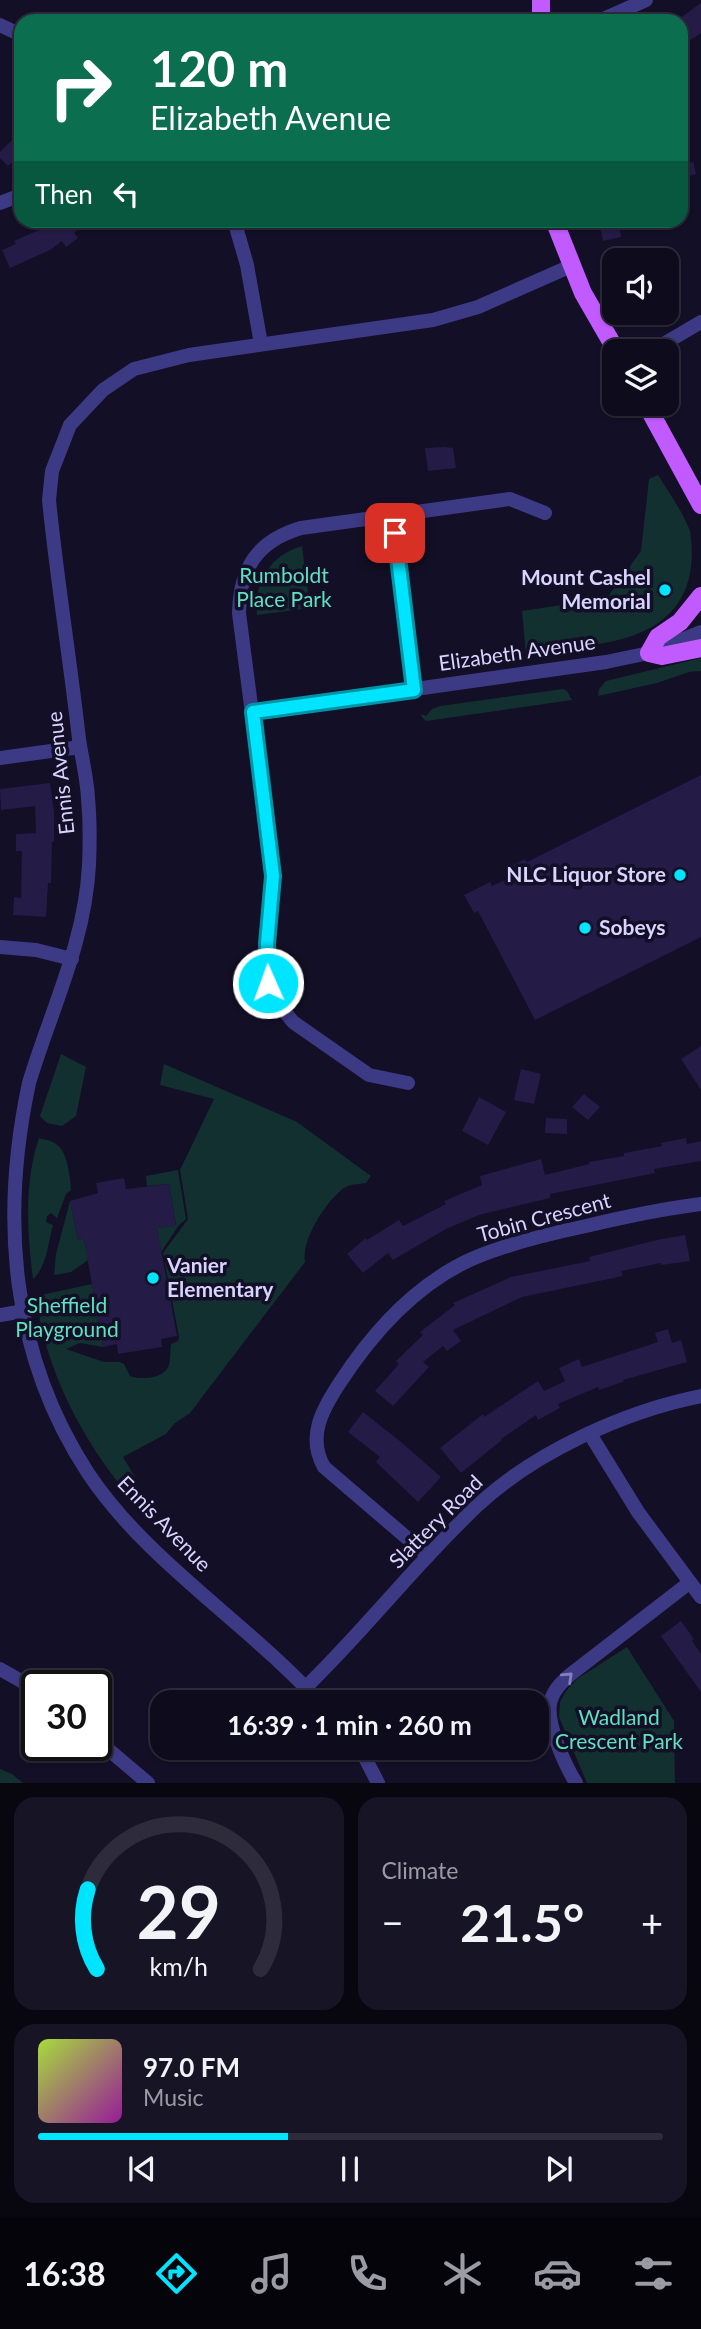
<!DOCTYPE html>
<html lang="en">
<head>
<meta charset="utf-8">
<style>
	:root { --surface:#0e0b1c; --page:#171425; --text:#f1f3f6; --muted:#9b9ba3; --line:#2e2b3b; --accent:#00e5ff }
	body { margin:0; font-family:Lato,sans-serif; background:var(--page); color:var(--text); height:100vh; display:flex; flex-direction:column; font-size:26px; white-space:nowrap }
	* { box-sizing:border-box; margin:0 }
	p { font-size:23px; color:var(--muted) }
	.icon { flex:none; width:38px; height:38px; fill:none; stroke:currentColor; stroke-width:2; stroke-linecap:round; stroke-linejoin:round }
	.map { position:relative; height:1783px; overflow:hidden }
	.panel { display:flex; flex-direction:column; gap:14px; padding:14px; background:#08060f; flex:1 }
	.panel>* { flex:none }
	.top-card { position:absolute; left:14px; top:14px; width:674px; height:214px; border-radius:21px; box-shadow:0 2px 5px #0004,0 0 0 2px var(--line); background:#0b6e4f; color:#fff; overflow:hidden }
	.fabs { position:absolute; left:602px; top:248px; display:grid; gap:14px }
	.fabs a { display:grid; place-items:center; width:77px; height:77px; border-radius:14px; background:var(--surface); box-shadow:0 2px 5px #0004,0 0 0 2px var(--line); font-size:35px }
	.speed { position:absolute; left:21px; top:1670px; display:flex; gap:14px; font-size:35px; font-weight:700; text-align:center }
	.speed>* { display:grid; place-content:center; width:91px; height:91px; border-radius:50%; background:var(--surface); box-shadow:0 2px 5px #0004,0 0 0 2px var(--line); line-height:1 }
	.speed .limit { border:4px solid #111; border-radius:10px; background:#fff; color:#111 }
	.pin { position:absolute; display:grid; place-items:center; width:60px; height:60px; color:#fff; margin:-30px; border-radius:14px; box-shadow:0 4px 10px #0006 }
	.me { position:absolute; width:77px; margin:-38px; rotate:358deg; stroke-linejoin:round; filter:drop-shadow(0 0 5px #0008) }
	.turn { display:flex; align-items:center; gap:24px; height:147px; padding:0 21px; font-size:32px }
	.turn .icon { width:91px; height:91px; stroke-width:2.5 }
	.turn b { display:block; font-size:49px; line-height:60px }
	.then { display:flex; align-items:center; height:66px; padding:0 21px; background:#0003; gap:14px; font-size:26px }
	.big { font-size:52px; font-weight:700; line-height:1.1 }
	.panel .tile { flex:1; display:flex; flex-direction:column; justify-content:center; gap:10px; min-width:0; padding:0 24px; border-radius:21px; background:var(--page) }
	.panel .dial { align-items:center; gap:0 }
	.dial svg { height:182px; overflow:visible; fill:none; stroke:var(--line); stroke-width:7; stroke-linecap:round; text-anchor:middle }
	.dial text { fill:var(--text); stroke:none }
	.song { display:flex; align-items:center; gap:21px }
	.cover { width:84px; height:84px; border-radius:10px; background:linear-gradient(135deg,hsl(80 70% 55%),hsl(300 70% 35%)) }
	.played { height:7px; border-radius:4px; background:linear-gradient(90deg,var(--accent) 40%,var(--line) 40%) }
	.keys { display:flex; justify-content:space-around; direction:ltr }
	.heat { display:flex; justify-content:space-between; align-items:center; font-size:38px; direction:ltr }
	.panel .tiles { flex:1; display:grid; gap:14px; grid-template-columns:1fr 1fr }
	.tile:last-child { grid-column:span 2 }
	.trip { position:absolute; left:150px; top:1690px; width:399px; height:70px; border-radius:21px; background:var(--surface); box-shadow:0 2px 5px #0004,0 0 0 2px var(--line); font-weight:700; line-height:70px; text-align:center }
	.menu { display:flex; height:112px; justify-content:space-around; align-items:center; background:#06040b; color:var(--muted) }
	.menu .icon { width:49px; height:49px }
	.menu .active { color:var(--accent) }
	.menu b { font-size:32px; color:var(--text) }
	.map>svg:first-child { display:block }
	.green { fill:#12302f }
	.building { fill:#241b47 }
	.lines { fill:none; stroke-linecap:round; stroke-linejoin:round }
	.minor { stroke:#3d3a85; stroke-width:14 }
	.major { stroke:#c25bff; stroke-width:18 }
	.oneway { stroke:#837fbc }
	.route-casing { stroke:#0095a6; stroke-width:18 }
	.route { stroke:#00e5ff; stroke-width:12 }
	.poi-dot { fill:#00e5ff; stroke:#130f26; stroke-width:2.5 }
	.labels { text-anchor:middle; stroke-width:7; stroke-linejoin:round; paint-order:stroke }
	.park-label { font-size:21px; fill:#5fe0c0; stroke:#130f26 }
	.poi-label { font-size:21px; font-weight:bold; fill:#d9d4ff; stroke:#130f26; text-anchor:end }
	.street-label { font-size:21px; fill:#d9d4ff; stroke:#130f26 }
</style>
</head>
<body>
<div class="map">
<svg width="701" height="1783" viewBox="0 0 701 1783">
	<rect width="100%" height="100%" fill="#130f26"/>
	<g class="green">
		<path d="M658,475C669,493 683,512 690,531C701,603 661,635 598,644C581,646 560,639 545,644C539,646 532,651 526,655L522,611L607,598L641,551L649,479Z"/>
		<path d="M302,546L310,608L257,615C253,583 270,555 302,546Z"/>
		<polygon points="701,658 701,671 689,672 657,683 598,696 599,689 606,681"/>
		<polygon points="563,689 567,691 572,700 426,721 421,716 422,714 426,716 432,709 440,706"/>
		<polygon points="61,1054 86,1067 76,1116 62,1126 47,1123 40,1116"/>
		<path d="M164,1064L297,1122L371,1176L366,1183C359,1184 349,1184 344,1188C326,1201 301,1240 305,1262L190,1413L175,1423L166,1434L123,1457L138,1482L128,1495C81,1438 45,1369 36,1296L92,1284L103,1347L80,1343L66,1349L104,1362H120L124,1364L130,1376C140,1380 163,1379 168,1367C171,1361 170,1350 171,1344L178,1341L179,1337L163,1253L188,1219L180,1170L214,1099L160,1085Z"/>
		<path d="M39,1138C44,1140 52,1140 56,1144C68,1152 70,1177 71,1190L66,1194L57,1218L51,1213L47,1216L46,1222L53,1225C48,1242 47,1267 33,1279C27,1234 24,1182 39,1138Z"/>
		<polygon points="178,1170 186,1219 179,1225 161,1252 157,1228 176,1225 169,1184 147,1186 146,1176"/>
		<polygon points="70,1201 78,1240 84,1239 88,1260 71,1272 54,1275 56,1254"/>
		<polygon points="627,1647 674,1721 675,1783 587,1783 559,1717 560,1702 566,1691 577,1679"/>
		<polygon points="0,1769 12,1774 23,1783 0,1783"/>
	</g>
	<g class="building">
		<polygon points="701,3 701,33 689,41 681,28 681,21 676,21"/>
		<polygon points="21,131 21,168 14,161 8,166 0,158 0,152"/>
		<polygon points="693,162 696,174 681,178 681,165"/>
		<polygon points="41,220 70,220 77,231 74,233 78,238 66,247 62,241 50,250 10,268 2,250 16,244 14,241 46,227"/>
		<polygon points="599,220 618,220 621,237 603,241"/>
		<polygon points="444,447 453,448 456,468 428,471 425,448"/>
		<polygon points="701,775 701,937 535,1020 478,911 474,913 464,895 490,882 492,886 516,875 511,866 525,859 527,862"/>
		<polygon points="50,783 54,812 54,842 52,842 51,883 48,883 46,917 13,915 14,897 21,898 22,851 16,851 16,834 36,833 35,806 1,810 0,789"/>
		<polygon points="701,1046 701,1090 681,1059"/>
		<polygon points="521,1069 541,1074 534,1104 514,1100"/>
		<polygon points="584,1094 600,1107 588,1120 572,1107"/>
		<polygon points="479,1097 506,1112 488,1145 462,1131"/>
		<polygon points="546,1118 567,1119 567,1134 545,1133"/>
		<polygon points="686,1138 687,1144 701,1141 701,1161 654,1169 655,1173 550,1194 550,1198 479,1215 446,1229 393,1260 388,1253 363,1273 347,1254 366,1238 367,1240 399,1220 403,1226 446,1204 444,1201 482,1185 480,1176 541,1159 545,1175 589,1164 589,1162 624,1156 624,1153 662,1146 661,1143"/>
		<polygon points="124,1178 126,1189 169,1184 176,1226 157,1228 177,1336 161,1339 162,1347 118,1354 117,1344 103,1347 84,1239 78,1240 70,1201 98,1193 96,1183"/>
		<polygon points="685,1235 690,1261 661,1265 661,1263 621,1271 623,1276 522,1297 453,1330 461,1341 447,1351 443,1346 423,1362 429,1367 393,1406 375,1391 399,1364 396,1361 423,1335 420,1332 455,1305 453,1303 511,1277 590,1261 589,1257 657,1240"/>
		<polygon points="668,1329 672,1343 681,1340 687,1362 623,1380 623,1382 599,1390 598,1387 558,1404 560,1408 538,1420 536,1415 501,1439 502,1440 461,1473 440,1448 483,1414 484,1417 538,1381 544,1391 565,1381 559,1368 579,1359 582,1367 658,1342 655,1333"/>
		<polygon points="363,1412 401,1442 441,1477 418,1502 376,1462 380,1457 348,1432"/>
		<polygon points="681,1621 694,1639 692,1641 701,1654 701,1692 661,1636"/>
	</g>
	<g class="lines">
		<g class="minor">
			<polyline points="599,21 646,0"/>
			<polyline points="0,25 21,35"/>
			<polyline points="0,203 21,195"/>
			<polyline points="234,220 247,265 261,344"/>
			<polyline points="650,352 701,322"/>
			<polyline points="393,515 414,690"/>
			<polyline points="253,712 606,662 649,653 701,632"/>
			<polyline points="0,758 80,747"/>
			<polyline points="0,947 36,950 72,959"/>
			<path d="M408,1083L369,1075L293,1022L274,998L268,983L266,945L273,876L239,613C240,568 257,541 301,528L510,499L545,513"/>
			<polyline points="0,1315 18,1312"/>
			<polyline points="590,1434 638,1512 701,1597"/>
			<path d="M428,1556L324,1467C307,1437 322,1410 339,1384C372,1333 417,1283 474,1258C510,1243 548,1234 586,1226C624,1217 662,1209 701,1204"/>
			<polyline points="0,1669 37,1690"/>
			<path d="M306,1687C366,1629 417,1562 478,1505C535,1452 625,1411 701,1396"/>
			<path d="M320,1703C249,1624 147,1562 88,1473C11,1355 0,1219 29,1083C51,1010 85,943 89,865C90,843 90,820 88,798C87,778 82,759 79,739C70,659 57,580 49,500L52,471L70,425L103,390L134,369L189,355L433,320L478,307L571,266"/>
			<polyline points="96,1739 148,1783"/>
			<polyline points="360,1748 378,1783"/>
			<path d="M576,1783C565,1765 544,1720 551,1700C554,1689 563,1681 571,1674L689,1583"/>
		</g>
		<g class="major">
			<polyline points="541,0 541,21"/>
			<polyline points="554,220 583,293 617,352"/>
			<polyline points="646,404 701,505"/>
			<polyline points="701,596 680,622 658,637 649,653 662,656 701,648"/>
		</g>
	</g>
	<defs><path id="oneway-chevron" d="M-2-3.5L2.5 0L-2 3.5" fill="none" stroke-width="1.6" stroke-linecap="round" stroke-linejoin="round" transform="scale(1.75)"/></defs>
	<use class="oneway" href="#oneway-chevron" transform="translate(568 1677) rotate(-43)"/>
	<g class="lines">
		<defs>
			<polyline id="route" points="268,983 267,944 273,876 253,712 414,690 395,533"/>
		</defs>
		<use href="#route" class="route-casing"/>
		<use href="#route" class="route"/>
	</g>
	<g class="poi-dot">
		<circle cx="665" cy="590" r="7"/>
		<circle cx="680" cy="875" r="7"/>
		<circle cx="585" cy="928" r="7"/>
		<circle cx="153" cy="1278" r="7"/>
	</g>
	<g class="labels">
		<g class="park-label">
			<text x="284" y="583">Rumboldt<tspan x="284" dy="24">Place Park</tspan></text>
			<text x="67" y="1313">Sheffield<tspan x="67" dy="24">Playground</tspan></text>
			<text x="619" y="1725">Wadland<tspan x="619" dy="24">Crescent Park</tspan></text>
		</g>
		<g class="poi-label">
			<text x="651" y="585">Mount Cashel<tspan x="651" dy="24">Memorial</tspan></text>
			<text x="666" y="882">NLC Liquor Store</text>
			<text x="599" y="935" text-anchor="start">Sobeys</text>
			<text x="167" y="1273" text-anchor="start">Vanier<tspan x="167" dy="24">Elementary</tspan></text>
		</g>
		<g class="street-label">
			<text transform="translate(517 653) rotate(-8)" y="7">Elizabeth Avenue</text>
			<text transform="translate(61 773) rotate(-96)" y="7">Ennis Avenue</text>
			<text transform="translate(544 1218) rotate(-15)" y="7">Tobin Crescent</text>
			<text transform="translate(436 1522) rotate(-45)" y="7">Slattery Road</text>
			<text transform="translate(164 1524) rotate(46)" y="7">Ennis Avenue</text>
		</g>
	</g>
</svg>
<div class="fabs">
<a><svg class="icon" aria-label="sound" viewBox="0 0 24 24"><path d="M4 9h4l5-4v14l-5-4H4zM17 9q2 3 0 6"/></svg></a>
<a><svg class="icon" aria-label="layers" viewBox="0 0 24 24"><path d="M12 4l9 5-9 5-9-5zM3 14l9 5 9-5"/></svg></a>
</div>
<div class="speed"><div class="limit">30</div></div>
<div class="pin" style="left:395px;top:533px;background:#d93025"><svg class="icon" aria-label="arrive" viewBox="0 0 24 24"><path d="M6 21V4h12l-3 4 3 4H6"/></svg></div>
<svg class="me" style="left:268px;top:983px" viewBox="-20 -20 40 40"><circle r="17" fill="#00e5ff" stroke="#fff" stroke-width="3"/><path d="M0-11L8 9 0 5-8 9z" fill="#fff"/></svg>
<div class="trip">16:39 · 1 min · 260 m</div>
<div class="top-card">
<div class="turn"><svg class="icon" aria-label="right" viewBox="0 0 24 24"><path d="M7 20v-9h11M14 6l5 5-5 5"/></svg><div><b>120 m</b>Elizabeth Avenue</div></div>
<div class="then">Then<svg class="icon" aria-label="left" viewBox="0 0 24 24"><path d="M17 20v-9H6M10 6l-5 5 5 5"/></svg></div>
</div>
</div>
<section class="panel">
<div class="tiles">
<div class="tile dial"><svg viewBox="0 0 100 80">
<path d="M14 69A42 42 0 1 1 86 69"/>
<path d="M14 69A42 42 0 0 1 10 34" stroke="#00e5ff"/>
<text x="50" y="56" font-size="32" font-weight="700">29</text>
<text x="50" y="72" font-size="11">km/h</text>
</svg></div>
<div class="tile"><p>Climate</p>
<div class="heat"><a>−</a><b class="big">21.5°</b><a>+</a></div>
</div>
<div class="tile">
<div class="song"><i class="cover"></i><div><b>97.0 FM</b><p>Music</p></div></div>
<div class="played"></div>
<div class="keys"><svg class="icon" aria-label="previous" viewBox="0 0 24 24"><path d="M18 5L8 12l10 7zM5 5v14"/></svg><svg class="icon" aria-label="pause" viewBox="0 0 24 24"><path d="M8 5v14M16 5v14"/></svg><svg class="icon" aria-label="next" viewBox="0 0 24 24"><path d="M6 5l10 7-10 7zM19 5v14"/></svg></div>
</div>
</div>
</section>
<nav class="menu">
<b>16:38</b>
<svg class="icon active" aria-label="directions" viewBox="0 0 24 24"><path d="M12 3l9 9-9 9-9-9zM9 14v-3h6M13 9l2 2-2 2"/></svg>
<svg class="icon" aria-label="music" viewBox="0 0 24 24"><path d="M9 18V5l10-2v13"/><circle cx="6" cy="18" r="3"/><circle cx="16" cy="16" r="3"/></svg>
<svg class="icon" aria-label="phone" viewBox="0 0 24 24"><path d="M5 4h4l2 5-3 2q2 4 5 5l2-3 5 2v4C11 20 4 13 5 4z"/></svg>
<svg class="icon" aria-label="climate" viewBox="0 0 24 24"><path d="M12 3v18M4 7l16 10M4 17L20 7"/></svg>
<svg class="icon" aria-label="car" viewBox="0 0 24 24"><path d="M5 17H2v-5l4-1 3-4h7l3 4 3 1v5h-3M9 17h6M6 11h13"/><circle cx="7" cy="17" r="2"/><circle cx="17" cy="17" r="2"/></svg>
<svg class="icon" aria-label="filters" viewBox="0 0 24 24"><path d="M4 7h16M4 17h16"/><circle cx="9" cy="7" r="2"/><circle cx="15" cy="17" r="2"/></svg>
</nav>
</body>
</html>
